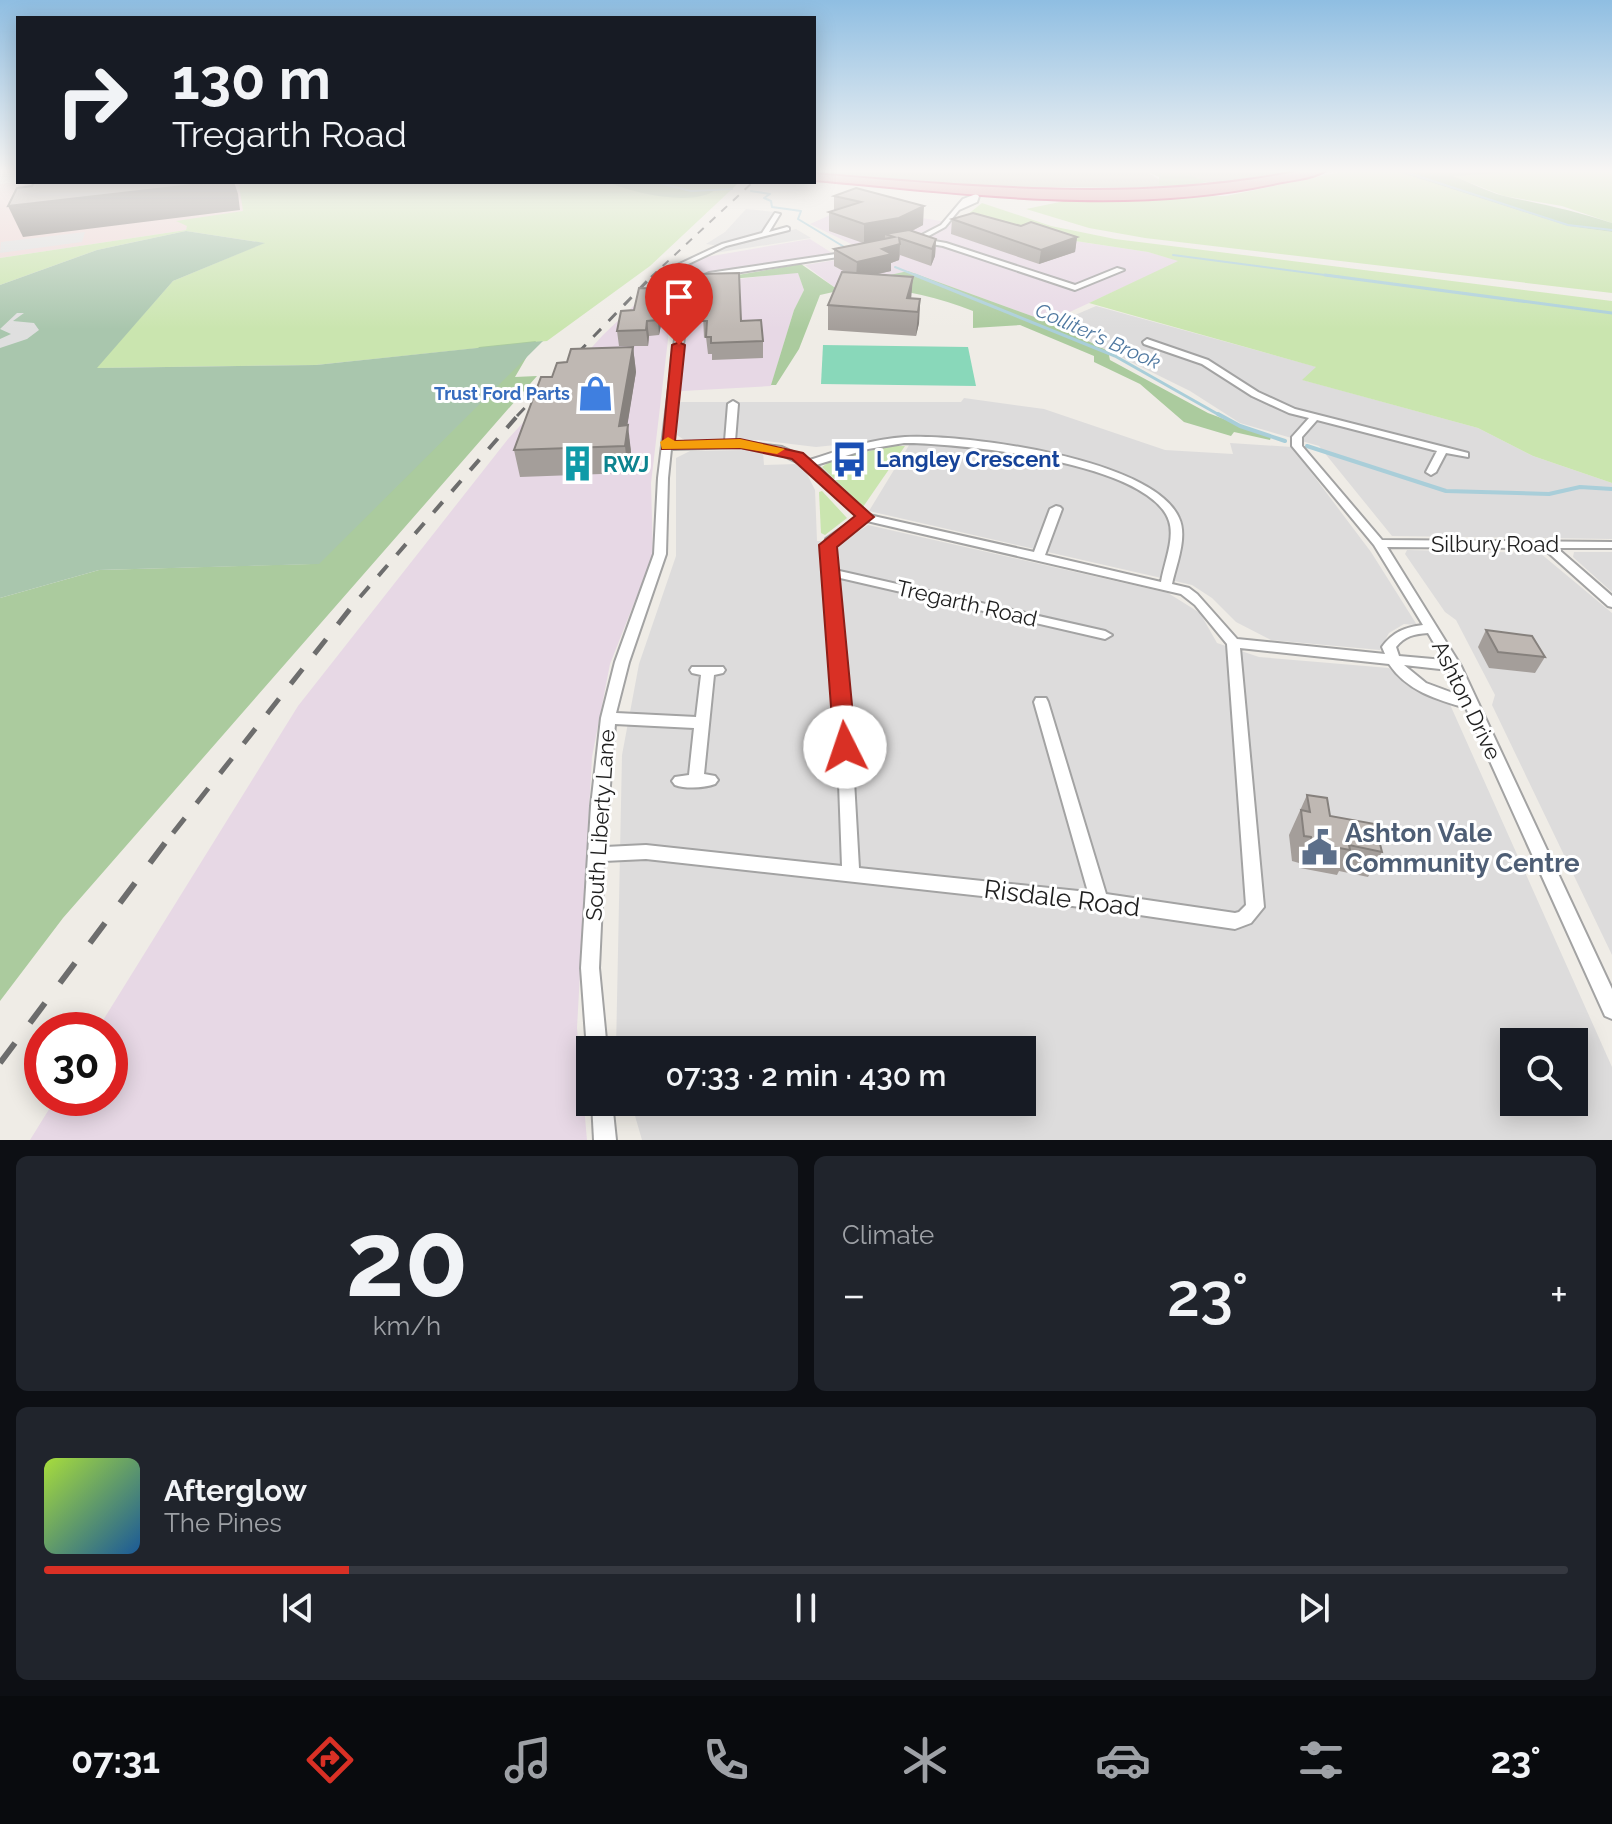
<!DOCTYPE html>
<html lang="en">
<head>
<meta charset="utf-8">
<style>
	:root { --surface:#171b24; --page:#20242c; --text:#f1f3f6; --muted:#9ea1a6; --line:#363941; --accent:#d93025 }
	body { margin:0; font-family:Raleway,sans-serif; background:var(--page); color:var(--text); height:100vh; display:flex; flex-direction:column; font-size:30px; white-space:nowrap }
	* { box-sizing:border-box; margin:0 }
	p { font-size:26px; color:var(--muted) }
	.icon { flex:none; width:44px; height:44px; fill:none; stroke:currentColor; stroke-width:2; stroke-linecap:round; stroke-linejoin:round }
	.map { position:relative; height:1140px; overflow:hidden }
	.panel { display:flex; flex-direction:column; gap:16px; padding:16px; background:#0d0f14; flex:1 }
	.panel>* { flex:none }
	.banner { position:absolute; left:16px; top:16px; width:800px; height:168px; border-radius:0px; box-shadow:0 4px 20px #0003; background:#171b24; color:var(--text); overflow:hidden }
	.tools { position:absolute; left:1500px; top:1028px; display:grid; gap:16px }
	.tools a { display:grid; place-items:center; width:88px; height:88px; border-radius:0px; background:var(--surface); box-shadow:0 4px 20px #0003; font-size:40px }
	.speed { position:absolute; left:24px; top:1012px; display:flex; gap:16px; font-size:40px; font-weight:700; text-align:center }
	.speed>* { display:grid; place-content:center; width:104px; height:104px; border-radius:50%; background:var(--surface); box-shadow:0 4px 20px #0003; line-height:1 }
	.speed .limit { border:12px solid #d22; background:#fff; color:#111 }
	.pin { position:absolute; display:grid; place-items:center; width:68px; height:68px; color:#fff; margin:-82px -34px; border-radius:50% 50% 50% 0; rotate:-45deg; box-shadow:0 0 8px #0007 }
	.pin .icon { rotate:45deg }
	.me { position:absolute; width:88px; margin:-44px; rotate:356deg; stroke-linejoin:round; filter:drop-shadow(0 0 6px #0008) }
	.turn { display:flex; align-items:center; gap:28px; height:168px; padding:0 24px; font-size:36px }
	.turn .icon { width:104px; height:104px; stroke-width:2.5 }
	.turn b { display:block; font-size:56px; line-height:68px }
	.big { font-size:60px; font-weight:600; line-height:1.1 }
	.panel .card { flex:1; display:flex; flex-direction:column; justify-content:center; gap:12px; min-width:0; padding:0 28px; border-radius:12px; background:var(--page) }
	.panel .dial { align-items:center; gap:0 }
	.dial b { font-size:104px; line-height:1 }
	.song { display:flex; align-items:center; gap:24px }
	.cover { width:96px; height:96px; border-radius:12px; background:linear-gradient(135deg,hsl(80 70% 55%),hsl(210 70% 35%)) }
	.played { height:8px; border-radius:4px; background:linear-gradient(90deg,var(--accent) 20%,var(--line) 20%) }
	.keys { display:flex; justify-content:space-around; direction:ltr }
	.heat { display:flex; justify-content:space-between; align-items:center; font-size:44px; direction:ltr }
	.panel .tiles { flex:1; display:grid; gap:16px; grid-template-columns:1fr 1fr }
	.card:last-child { grid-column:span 2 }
	.trip { position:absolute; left:576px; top:1036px; width:460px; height:80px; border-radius:0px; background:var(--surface); box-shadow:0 4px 20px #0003; font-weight:600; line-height:80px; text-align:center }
	.tab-bar { display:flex; height:128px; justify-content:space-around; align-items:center; background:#090b0e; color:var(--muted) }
	.tab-bar .icon { width:56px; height:56px }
	.tab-bar .on { color:var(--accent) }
	.tab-bar b { font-size:36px; color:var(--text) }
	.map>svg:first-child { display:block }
	.residential { fill:#dddcdc; fill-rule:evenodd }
	.commercial { fill:#eed7d6 }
	.industrial { fill:#e7d8e5 }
	.construction { fill:#c3c3b2 }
	.grass { fill:#cae5af }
	.forest { fill:#abcb9e }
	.cemetery { fill:#a9c6ad }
	.pitch { fill:#89d8ba }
	.parking { fill:#dfdfdf }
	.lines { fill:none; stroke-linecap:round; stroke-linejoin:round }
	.stream-far2 { stroke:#a9ced9; stroke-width:2 }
	.stream-far1 { stroke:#a9ced9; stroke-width:3 }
	.stream { stroke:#a9ced9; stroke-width:4 }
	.street-casing { stroke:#a3a3a3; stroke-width:4 }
	.highway-casing { stroke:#ce3267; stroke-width:4 }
	.street { fill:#fff; fill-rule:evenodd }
	.highway { fill:#e193a1; fill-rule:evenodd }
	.rail-far4 { stroke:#6d6d6d; stroke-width:2; stroke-dasharray:8 8; stroke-linecap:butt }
	.rail-far3 { stroke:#6d6d6d; stroke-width:3; stroke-dasharray:11 11; stroke-linecap:butt }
	.rail-far2 { stroke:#6d6d6d; stroke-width:4; stroke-dasharray:14 14; stroke-linecap:butt }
	.rail-far1 { stroke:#6d6d6d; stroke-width:5; stroke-dasharray:19 19; stroke-linecap:butt }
	.rail { stroke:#6d6d6d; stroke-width:6; stroke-dasharray:25 25; stroke-linecap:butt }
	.wall { fill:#a49e9a }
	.shaded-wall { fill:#86817d }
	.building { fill:#bfb8b3; stroke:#86817d; stroke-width:2 }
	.route { fill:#d93025; stroke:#8d1f18; stroke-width:2 }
	.slow { fill:#f59e0b }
	.labels { text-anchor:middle; stroke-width:6; stroke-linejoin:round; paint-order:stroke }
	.far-shop-label { font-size:18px; font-weight:bold; fill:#366cbe; stroke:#fff; text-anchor:end }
	.far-water-label { font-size:20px; font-style:italic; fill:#4f78a0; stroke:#fff }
	.transit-label { font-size:22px; font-weight:bold; fill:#164399; stroke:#fff; text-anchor:start }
	.culture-label { font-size:22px; font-weight:bold; fill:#0d838f; stroke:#fff; text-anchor:start }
	.street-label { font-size:22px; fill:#1f1f1f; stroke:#fff }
	.near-service-label { font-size:26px; font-weight:bold; fill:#4e5e75; stroke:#fff; text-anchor:start }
	.near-street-label { font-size:26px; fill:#1f1f1f; stroke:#fff }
</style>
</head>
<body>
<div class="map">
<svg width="1612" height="1140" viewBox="0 0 1612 1140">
	<rect width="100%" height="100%" fill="#efece6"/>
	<g class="residential">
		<polygon points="746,209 775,212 760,234 766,236 796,229 811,238 702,255 727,247 706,244 725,232"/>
		<polygon points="1096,306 1317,367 1303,380 1478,428 1533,456 1612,483 1612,539 1392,536 1319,446 1240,423 1190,391 1054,324"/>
		<polygon points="964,398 1044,409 1165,450 1233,454 1230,443 1292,447 1371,552 1417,625 1404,624 1389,633 1380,650 1271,640 1236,622 1212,598 1192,585 869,511 914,437 816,447 758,440 686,441 677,435 679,402 961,402"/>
		<path d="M747,450L763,452L764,465L797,464L807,474L815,490L817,541L842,542L868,525L1168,593L1200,613L1217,643L1259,657L1389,668L1410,684L1448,700L1612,1067V1140H642L631,1102H1022V1050H616L622,755L639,664L676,556V458L690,451ZM1514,1042H1574V1102H1514Z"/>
		<polygon points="1407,550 1540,553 1612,613 1612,955 1492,705 1495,695 1456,620 1445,612 1405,554"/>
		<polygon points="1574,552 1612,552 1612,592 1573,557"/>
	</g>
	<polygon class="commercial" points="22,182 315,182 327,198 190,220 186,230 0,258 0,184"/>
	<g class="industrial">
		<polygon points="855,204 908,216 1148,252 1180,261 1048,322 908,271 834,287 805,265 872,254 810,224"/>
		<polygon points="810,239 832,253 704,274 679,266 689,260"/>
		<polygon points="671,270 676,272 651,483 653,555 610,664 592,757 577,1028 587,1140 30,1140 56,1098 110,1098 110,1030 97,1030 298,706 508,439 603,335"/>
		<polygon points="798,272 804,290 794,310 771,386 682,391 679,389 690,285"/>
	</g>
	<g class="construction">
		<polygon points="814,170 1144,170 1173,188 1013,187 814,175"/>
		<polygon points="1176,170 1300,170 1204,185 1207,182"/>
	</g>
	<g class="grass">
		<polygon points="1351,170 1392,170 1568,226 1612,232 1612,293 1145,238 1089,228 1026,209 1079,198 1226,196"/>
		<polygon points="1494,170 1612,170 1612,223 1562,206 1504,196 1450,175 1499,173"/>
		<polygon points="260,182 608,182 731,190 650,266 547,341 316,365 96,368 173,281 264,243 186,231 97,250 0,285 0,258 186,230 187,226 176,221 243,211 239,185"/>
		<polygon points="982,203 1051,226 1115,239 1612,301 1612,483 1533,456 1478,428 1302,380 1316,367 1089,303 1178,261 1148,252 957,223"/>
		<polygon points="890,446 905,446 863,507 822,467 832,460"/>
		<polygon points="822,491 847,518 825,535 821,533 819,492"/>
	</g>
	<g class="forest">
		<polygon points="1144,170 1176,170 1208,182 1173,188 1159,185 1159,177"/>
		<path d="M1392,170H1494L1501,173L1453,176C1470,182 1485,191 1504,196C1541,204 1576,211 1612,223V232L1568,226Z"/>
		<path d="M608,182H739L731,190H715C693,207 632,193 608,182Z"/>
		<path d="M801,264L834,287L908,271L1054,324L1108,351L1110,360L1208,413L1271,437L1270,440L1234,432L1231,436L1184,422L1140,384L1094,362V356L1020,325L973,328V311C924,292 872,281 820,295L799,349L776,385H771L794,310L804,290L798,273L697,282Z"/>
		<polygon points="536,341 515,377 537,376 63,918 0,1001 0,598 99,570 311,564 479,347"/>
	</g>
	<polygon class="cemetery" points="186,231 265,243 173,281 97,368 316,365 543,341 319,564 99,570 0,598 0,285 97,250"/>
	<polygon class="pitch" points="823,345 968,347 976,386 821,384"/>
	<g class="parking">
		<polygon points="85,232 82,242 0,253 1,242"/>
		<polygon points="17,313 24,313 13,321 34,323 39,330 27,339 0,348 0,339 11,334 0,329"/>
	</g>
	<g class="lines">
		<g class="stream-far2">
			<polyline points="1399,170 1568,225 1612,230"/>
			<polyline points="655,182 691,191 732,189"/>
			<polyline points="751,191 770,194 764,198 771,201 772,207 801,211 798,219 846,248"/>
			<polyline points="1173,255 1340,277"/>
			<polyline points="895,267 920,277"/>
		</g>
		<g class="stream-far1">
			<polyline points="915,275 1115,356 1221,416"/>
			<polyline points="1325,275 1612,313"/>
		</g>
		<g class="stream">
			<polyline points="1218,414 1240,426 1285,441"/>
			<polyline points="1307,446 1446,491 1549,494 1580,487 1612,489"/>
		</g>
		<defs>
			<g id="street">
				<polygon points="976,194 979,196 977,202 959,210 945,227 923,239 946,243 1075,285 1117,268 1124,270 1075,290 943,246 914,241 914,239 941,225 963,199"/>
				<path d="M775,213L780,214L769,232L787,227L789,228V230L726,246L682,267L696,278L690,283L672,443L725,441L728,404L733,401L738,404L735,441L782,447L810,460C840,450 872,439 905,437C964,434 1153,458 1179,518C1188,537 1176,565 1172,584L1189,588L1197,594L1237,639L1385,654L1382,647C1393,632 1405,627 1423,625L1374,545L1292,446V437L1309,418L1289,413L1252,396L1202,364L1144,344L1143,342L1147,339L1208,360L1258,392L1295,409L1468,453V457L1446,453L1436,472L1431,475L1426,472L1437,451L1317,420L1302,437V446L1382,540L1612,542V548H1557L1612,596V607L1608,606L1543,548L1387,547L1461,666L1612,989V1019L1605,1016L1466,708C1436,699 1407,691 1389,664L1240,648L1264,907L1251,923L1235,929L1099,909L646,859L604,861L599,968L607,1050H590V1057L587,1050L581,968L591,806L601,718L615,662L654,554L658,478L682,282L687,278L673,267L722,244L762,233ZM904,443C958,443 1150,462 1169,521C1175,539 1164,563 1161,582L1045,555L1062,509L1060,507L1056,506L1050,509L1034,552L869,515L816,465L868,449ZM740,447L776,452L805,466L858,517L826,539L822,554L837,728L842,866L646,845L605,847L615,724L694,728L689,775L675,777L672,781L675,785C686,789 704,788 715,784L718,780L715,776L704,774L714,675L723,673L725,670L723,667H692L690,670L692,673L701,675L696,717L616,713L629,662L666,554L668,478L671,449ZM867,521L1181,594L1195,605L1227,644L1246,905L1239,912L1235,913L1106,894L1048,702L1046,698H1036L1034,702L1088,892L859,868L851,728L836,577L1105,639L1112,635L1105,631L835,570L834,554L836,542ZM1428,633L1444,660L1399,656L1396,647C1405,636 1414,634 1428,633ZM1404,665L1449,670L1461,696L1426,683Z"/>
				<polygon points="849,252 851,253 851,255 709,277 705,275 709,273"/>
				<polygon points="592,1102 612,1102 616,1140 594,1140"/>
			</g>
			<path id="highway" d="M1305,170H1326C1312,179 1289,180 1273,184C1124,216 964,193 814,180V174C978,187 1142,204 1305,170Z"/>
		</defs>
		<use href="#street" class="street-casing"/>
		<use href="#highway" class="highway-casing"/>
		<use href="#street" class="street"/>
		<use href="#highway" class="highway"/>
		<polyline class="rail-far4" points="651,277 753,182"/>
		<polyline class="rail-far3" points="517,416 653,275"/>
		<polyline class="rail-far2" points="360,597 519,414"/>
		<polyline class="rail-far1" points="173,833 361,595"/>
		<polyline class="rail" points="0,1063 174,831"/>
	</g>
	<g class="wall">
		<polygon points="856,188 923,225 912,231 936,239 935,256 931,266 900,255 899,260 891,263 891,271 877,274 911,298 920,299 919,323 916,336 828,330 828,305 845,272 834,266 834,249 863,243 829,231 829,212 834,210 834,196"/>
		<polygon points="952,219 1021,226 1077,237 1075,252 1039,264 951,234"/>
		<polygon points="699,274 741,321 763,341 763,358 712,360 712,354 708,354 706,337 704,338 703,314 699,314 698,298"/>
		<polygon points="670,289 671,303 669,319 662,320 659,335 649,336 648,346 619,346 617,331 634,310"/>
		<polygon points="633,347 636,372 627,425 631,452 628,473 520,477 514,450 552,377 567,362"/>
		<polygon points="1486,630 1545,657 1535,673 1489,668 1478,647"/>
		<polygon points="1307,795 1330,816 1382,852 1368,877 1339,871 1337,875 1300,868 1299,863 1292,861 1289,835"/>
	</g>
	<g class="shaded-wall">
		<polygon points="218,182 234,182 238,194 240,210 23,237 8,206"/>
		<polygon points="924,206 923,225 898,238 885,234 885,240 864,244 864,224"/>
		<polygon points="1077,237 1075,252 1039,264 1041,250"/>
		<polygon points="936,239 935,256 931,266 932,249"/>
		<polygon points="900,244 899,260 891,263 891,271 856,279 857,262 882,249"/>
		<polygon points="913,277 911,300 907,298"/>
		<polygon points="670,289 671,303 669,319 667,305"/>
		<polygon points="920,299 919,323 916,336 918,312"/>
		<polygon points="661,305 662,320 659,335 658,320"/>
		<polygon points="647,321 649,336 648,346 646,330"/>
		<polygon points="633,347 636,372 624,446 619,426"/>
		<polygon points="628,425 631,452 628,473 625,446"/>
	</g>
	<g class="building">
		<polygon points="34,182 218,182 8,206 17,188 32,186"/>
		<polygon points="856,188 924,206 899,218 864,224 829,212 861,202 834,196"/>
		<polygon points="973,213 1021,226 1031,222 1077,237 1041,250 952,219"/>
		<polygon points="909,230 936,239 932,249 899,238 900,244 882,249 892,254 857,262 834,249 894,237 885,234"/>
		<polygon points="842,272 913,277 907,298 920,299 918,312 828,305"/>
		<polygon points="739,273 741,321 761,320 763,341 711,343 711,337 706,337 707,321 703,321 703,298 698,298 699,274"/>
		<polygon points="639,288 670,289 667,305 661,305 658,320 647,321 646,330 617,331 621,311 634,310"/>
		<polygon points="633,347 619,426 628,425 625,446 514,450 541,377 552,377 557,363 567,362 571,349"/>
		<polygon points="1486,630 1532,636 1545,657 1498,652"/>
		<polygon points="1307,795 1327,798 1330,816 1375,824 1382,852 1349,845 1350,850 1312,843 1311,837 1304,836 1301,810 1310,812"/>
	</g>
	<linearGradient id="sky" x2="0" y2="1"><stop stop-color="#8fbee2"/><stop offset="0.52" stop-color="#f8f6f4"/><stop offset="1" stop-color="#f8f6f4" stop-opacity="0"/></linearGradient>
	<rect width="1612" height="329" fill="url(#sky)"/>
	<polygon class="route" points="679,342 685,345 675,441 740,439 803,453 874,517 837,547 856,747 853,753 845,755 834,747 819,545 855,516 792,459 740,448 662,449 672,345"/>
	<polygon class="slow" points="668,437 675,441 740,439 785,449 777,454 740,448 662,449 660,442"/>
	<defs>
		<symbol id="shop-bare" viewBox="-9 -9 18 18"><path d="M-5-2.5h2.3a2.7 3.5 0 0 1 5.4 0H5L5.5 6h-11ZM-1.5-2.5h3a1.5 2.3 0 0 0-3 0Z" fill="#3f7fe0" stroke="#fff" stroke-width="2.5" paint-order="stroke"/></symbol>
		<symbol id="bus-bare" viewBox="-9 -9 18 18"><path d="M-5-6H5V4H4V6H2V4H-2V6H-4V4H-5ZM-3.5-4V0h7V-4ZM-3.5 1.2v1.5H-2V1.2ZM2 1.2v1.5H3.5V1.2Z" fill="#1a4fb4" stroke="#fff" stroke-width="2.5" paint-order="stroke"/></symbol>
		<symbol id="building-bare" viewBox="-9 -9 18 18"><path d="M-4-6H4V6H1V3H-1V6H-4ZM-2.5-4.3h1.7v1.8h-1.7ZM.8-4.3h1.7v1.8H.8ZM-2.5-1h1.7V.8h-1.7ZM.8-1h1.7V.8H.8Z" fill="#0f9aa8" stroke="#fff" stroke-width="2.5" paint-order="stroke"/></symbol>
		<symbol id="civic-bare" viewBox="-9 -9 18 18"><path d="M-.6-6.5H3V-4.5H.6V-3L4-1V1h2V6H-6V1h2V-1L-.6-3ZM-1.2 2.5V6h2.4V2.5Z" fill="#5c6f8a" stroke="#fff" stroke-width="2.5" paint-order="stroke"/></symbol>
	</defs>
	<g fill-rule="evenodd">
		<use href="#shop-bare" x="570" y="368" width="51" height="51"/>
		<use href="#bus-bare" x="824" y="434" width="51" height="51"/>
		<use href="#building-bare" x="552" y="438" width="51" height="51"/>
		<use href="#civic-bare" x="1294" y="822" width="51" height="51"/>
	</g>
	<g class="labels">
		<g class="far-shop-label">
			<text x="570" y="400">Trust Ford Parts</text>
		</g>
		<g class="far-water-label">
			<text transform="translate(1098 336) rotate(24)" y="7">Colliter's Brook</text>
		</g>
		<g class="transit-label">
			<text x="876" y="467">Langley Crescent</text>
		</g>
		<g class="culture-label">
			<text x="603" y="472">RWJ</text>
		</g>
		<g class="street-label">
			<text x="1495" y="552">Silbury Road</text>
			<text transform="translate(967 603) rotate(13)" y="8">Tregarth Road</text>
			<text transform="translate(1467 700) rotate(64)" y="8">Ashton Drive</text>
			<text transform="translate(600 825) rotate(-86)" y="8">South Liberty Lane</text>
		</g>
		<g class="near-service-label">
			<text x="1345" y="842">Ashton Vale<tspan x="1345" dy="30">Community Centre</tspan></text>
		</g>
		<g class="near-street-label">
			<text transform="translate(1062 898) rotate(7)" y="9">Risdale Road</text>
		</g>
	</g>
</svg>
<div class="tools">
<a><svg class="icon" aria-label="search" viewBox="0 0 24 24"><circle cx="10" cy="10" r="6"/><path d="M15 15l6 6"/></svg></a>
</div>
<div class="speed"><div class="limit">30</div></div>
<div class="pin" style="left:679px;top:345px;background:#d93025"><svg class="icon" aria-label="arrive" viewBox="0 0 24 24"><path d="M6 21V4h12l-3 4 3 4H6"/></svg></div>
<svg class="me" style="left:845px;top:747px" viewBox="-20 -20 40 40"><circle r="19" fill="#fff"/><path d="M0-13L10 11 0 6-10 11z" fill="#d93025"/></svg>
<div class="trip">07:33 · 2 min · 430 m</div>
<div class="banner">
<div class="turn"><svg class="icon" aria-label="right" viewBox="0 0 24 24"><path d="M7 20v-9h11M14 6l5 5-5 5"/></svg><div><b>130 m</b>Tregarth Road</div></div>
</div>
</div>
<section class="panel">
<div class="tiles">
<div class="card dial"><b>20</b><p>km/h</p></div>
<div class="card"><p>Climate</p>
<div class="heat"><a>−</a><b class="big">23°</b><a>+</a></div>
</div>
<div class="card">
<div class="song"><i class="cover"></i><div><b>Afterglow</b><p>The Pines</p></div></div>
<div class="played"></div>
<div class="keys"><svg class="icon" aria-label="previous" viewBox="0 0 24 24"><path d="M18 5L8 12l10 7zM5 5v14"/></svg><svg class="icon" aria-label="pause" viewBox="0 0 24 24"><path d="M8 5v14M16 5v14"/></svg><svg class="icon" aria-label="next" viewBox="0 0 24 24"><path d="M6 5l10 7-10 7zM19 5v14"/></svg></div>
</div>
</div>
</section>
<nav class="tab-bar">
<b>07:31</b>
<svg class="icon on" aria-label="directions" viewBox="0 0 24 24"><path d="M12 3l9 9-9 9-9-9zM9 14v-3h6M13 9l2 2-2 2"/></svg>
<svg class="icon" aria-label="music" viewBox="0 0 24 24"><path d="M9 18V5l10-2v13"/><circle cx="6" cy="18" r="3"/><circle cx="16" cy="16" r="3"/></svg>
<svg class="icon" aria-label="phone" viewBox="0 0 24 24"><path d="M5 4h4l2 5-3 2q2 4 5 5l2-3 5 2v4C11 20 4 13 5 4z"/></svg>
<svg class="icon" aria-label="climate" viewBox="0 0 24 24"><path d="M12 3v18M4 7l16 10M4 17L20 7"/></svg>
<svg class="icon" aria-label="car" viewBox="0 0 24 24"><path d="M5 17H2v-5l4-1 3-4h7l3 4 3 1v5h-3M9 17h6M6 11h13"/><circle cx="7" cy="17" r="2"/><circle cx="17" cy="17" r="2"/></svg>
<svg class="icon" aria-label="filters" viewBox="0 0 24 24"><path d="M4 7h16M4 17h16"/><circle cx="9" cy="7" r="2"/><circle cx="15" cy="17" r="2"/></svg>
<b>23°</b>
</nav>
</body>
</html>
